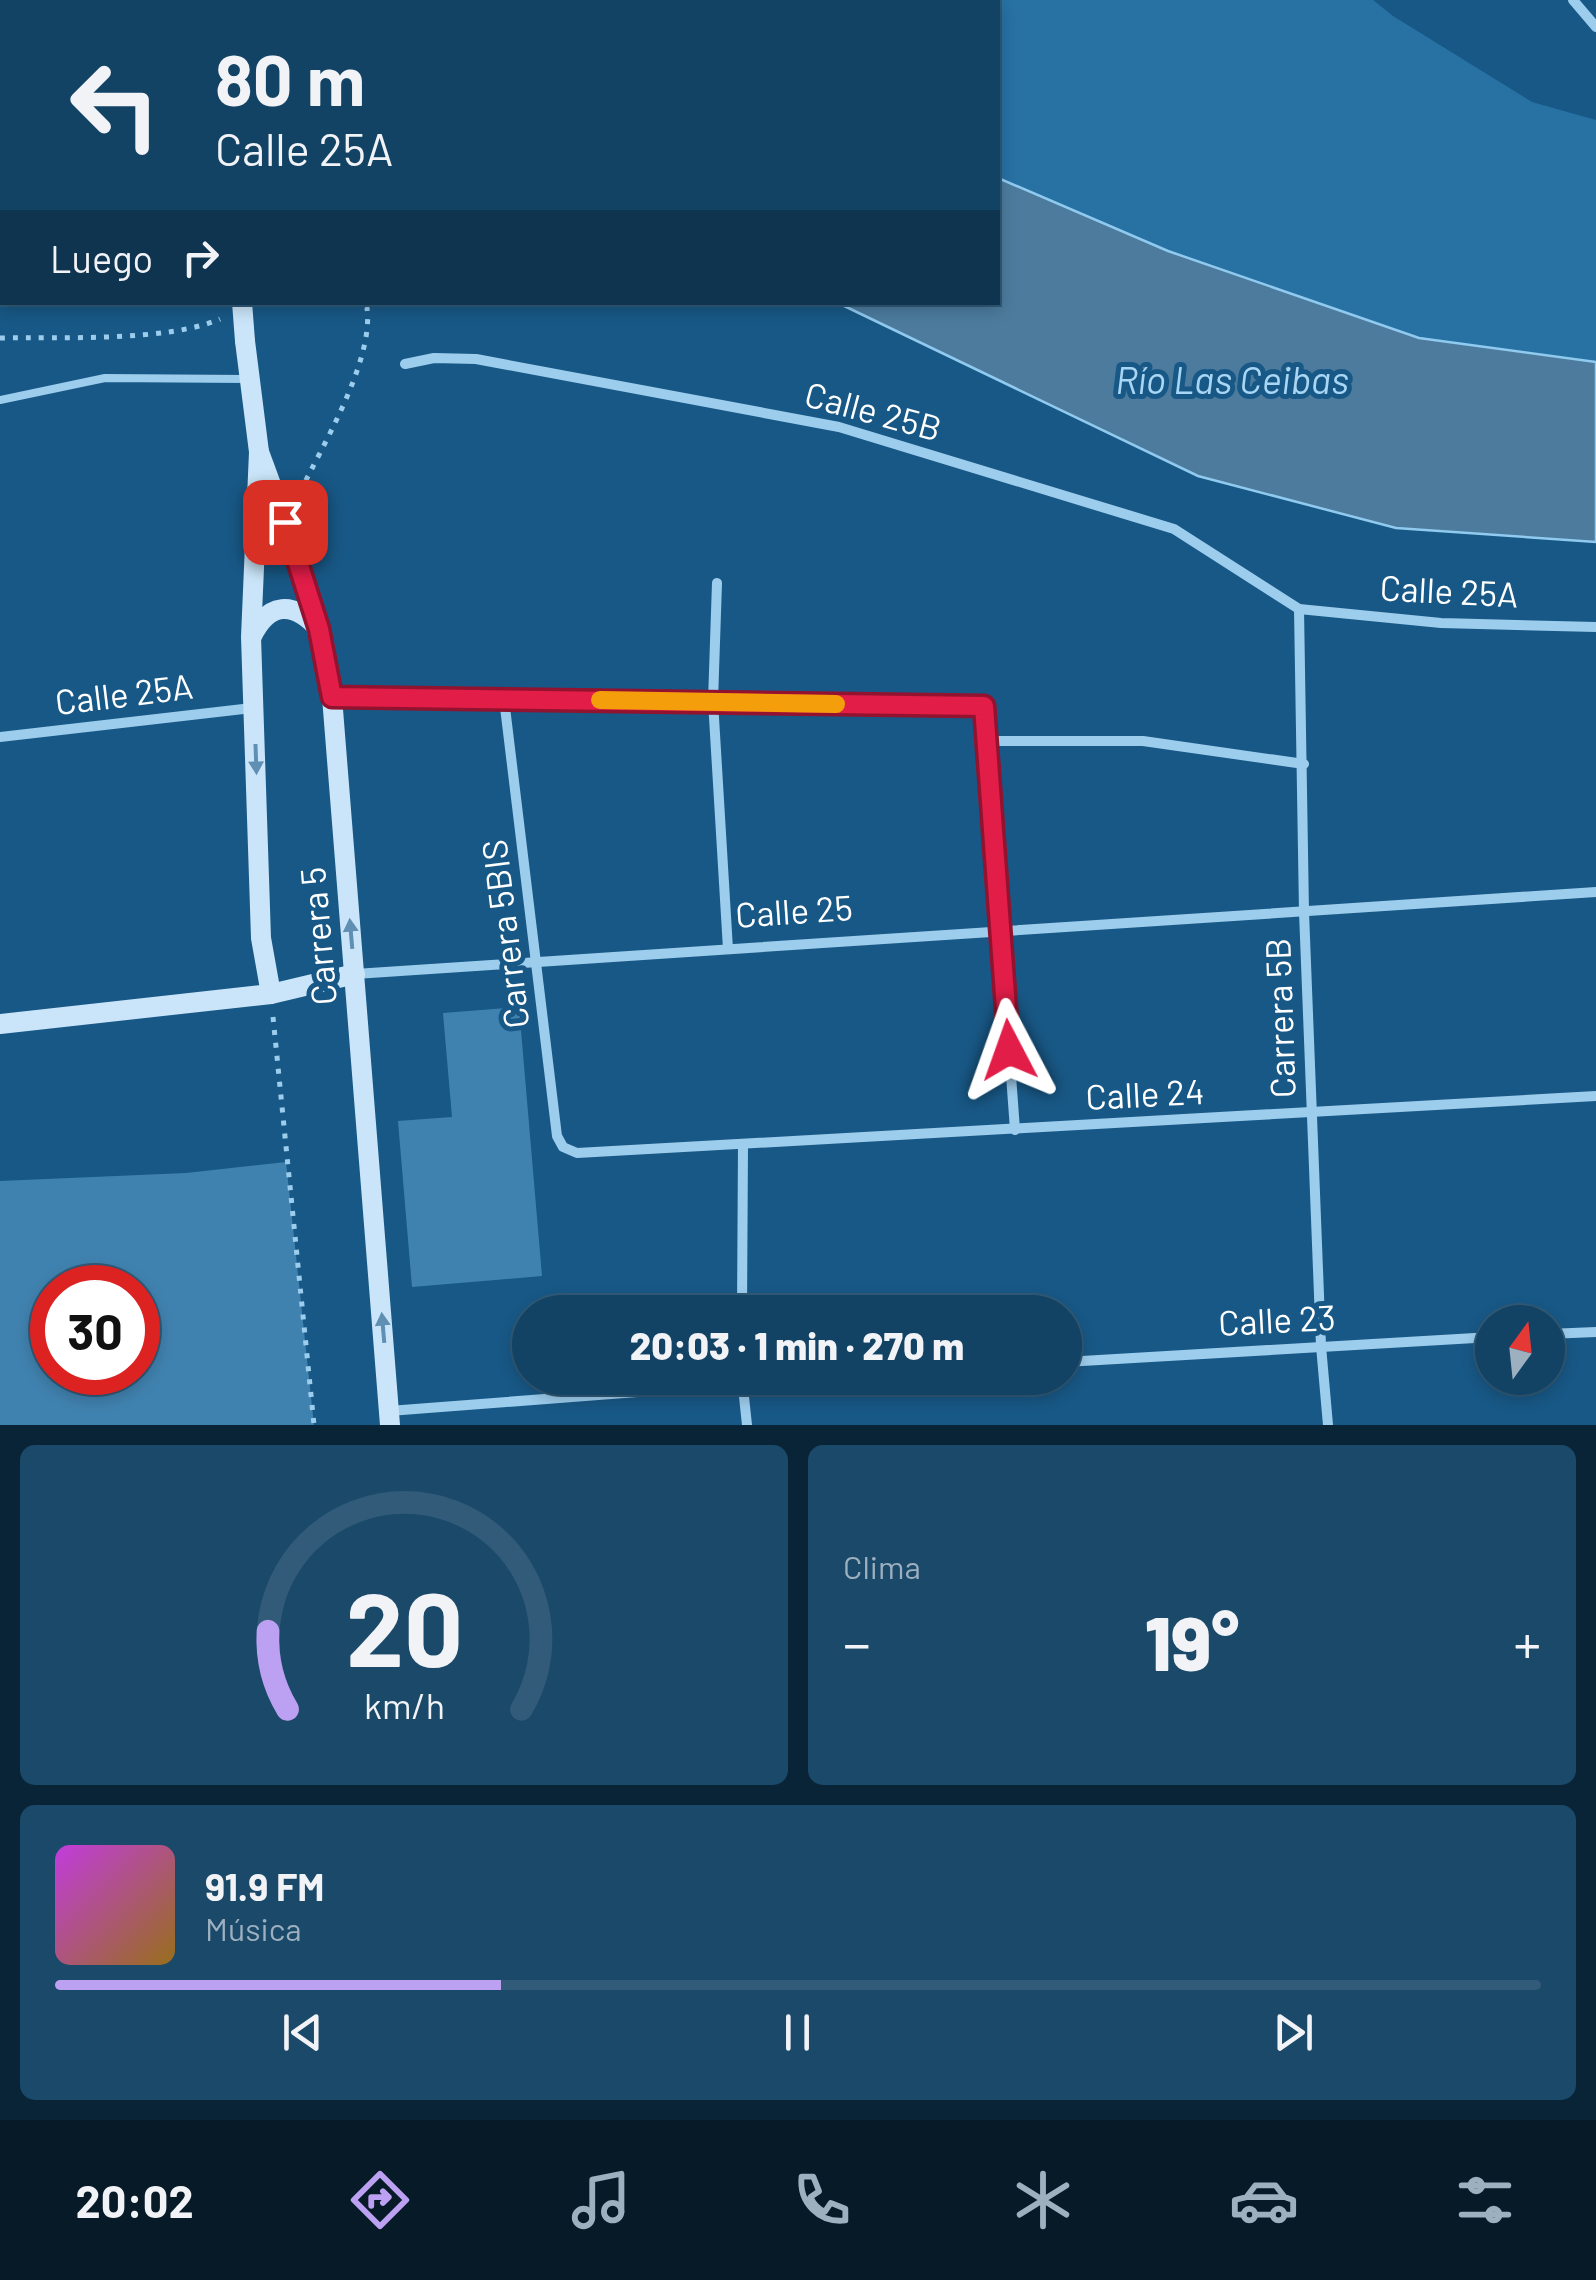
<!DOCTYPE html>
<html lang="es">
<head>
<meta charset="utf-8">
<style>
	:root { --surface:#124264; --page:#1b496a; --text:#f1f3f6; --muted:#9cb0bf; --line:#315b78; --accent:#bca0f2 }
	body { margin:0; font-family:Barlow,sans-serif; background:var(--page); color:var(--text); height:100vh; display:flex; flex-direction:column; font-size:38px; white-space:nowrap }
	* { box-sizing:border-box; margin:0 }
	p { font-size:32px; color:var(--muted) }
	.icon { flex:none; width:55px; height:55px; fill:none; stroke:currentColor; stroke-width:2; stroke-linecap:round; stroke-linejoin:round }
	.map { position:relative; height:1425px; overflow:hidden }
	.panel { display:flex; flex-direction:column; gap:20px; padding:20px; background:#0a2437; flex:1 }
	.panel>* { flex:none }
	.banner { position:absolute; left:0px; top:0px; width:1000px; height:305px; box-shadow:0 5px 15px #0003,0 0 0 2px var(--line); background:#124264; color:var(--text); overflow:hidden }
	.needle { width:65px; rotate:15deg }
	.buttons { position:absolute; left:1475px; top:1305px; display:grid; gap:20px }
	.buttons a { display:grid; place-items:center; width:90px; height:90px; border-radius:50%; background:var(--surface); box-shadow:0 5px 15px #0003,0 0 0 2px var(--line); font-size:50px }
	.speed { position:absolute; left:30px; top:1265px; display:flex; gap:20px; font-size:50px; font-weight:700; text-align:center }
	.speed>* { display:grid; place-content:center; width:130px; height:130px; border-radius:50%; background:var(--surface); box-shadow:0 5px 15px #0003,0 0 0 2px var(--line); line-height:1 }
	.speed .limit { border:15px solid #d22; background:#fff; color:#111 }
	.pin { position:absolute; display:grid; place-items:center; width:85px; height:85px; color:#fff; margin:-42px; border-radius:20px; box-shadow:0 5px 15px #0006 }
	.me { position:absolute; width:110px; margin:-55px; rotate:356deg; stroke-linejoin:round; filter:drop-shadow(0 0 8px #0008) }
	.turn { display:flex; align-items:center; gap:35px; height:210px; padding:0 50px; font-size:45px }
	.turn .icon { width:130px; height:130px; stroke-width:2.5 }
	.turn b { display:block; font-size:70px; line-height:85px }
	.then { display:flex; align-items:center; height:95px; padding:0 50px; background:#0003; gap:20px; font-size:38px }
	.big { font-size:75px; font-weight:800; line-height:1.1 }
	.panel .widget { flex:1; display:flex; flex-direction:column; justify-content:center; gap:15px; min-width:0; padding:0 35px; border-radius:15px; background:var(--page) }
	.panel .dial { align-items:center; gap:0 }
	.dial svg { height:260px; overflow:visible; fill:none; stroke:var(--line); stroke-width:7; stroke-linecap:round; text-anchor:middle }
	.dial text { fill:var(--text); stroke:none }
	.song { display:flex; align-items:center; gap:30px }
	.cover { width:120px; height:120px; border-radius:15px; background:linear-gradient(135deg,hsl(290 70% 55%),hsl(40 70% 35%)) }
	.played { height:10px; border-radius:5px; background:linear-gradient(90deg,var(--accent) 30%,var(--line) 30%) }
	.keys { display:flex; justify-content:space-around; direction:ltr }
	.heat { display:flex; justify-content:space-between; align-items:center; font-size:55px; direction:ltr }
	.panel .tiles { flex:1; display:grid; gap:20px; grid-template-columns:1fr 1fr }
	.widget:last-child { grid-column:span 2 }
	.trip { position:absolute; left:512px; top:1295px; width:570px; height:100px; border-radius:50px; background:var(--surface); box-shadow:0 5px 15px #0003,0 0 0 2px var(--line); font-weight:800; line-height:100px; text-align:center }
	.tab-bar { display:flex; height:160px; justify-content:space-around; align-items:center; background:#071a28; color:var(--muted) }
	.tab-bar .icon { width:70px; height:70px }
	.tab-bar .current { color:var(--accent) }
	.tab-bar b { font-size:45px; color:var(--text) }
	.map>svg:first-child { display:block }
	.green { fill:#2771a3 }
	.water { fill:#4c7b9d; stroke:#90caef; stroke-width:2.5 }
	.building { fill:#4082af; fill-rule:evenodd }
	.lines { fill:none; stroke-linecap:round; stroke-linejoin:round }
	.path { stroke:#9dcded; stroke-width:5; stroke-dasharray:5 8; stroke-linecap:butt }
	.lane { stroke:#9dcded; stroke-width:8 }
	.street { stroke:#9dcded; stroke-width:10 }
	.secondary { stroke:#cae5f9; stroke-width:20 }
	.secondary-bridge { stroke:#cae5f9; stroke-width:20 }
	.oneway { fill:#5f90b4 }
	.route-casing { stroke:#92132f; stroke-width:25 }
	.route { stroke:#e11d48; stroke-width:18 }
	.slow { stroke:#f59e0b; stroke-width:18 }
	.labels { text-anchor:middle; stroke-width:10; stroke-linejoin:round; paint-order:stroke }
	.street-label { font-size:35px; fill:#fff; stroke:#185886 }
	.water-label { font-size:38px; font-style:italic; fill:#a9d6f4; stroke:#185886 }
</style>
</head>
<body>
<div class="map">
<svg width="1596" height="1425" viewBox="0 0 1596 1425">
	<rect width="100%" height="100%" fill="#185886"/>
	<polygon class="green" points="217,0 1373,0 1393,16 1532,102 1596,120 1596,362 1419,338 1168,251 998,178 998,2"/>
	<polygon class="water" points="998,178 1168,251 1419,338 1596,362 1596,542 1396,528 1198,476 838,303 998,302"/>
	<g class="building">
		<polygon points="519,1007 542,1276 412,1287 398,1121 452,1117 443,1013"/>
		<path d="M286,1162L314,1425H0V1181L186,1173ZM52,1288H138V1372H52Z"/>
	</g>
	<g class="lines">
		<g class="path">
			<path d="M0,338C59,337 167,342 220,319"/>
			<path d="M300,492C323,445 374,360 367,308L356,302"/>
			<polyline points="273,1017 314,1425"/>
		</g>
		<polyline class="lane" points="0,400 105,378 248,379"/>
		<g class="street">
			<polyline points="1573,0 1596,27"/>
			<polyline points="405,364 434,358 476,359 839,427 1174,529 1299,609 1441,623 1596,627"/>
			<polyline points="717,583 713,701 728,949"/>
			<polyline points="1299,609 1304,912 1321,1346 1328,1425"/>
			<polyline points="333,697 984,706 1015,1130"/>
			<polyline points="504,699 557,1136 563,1147 577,1153 1596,1096"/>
			<polyline points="0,737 252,708"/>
			<polyline points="987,741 1143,741 1304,764"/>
			<polyline points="355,974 1596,892"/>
			<polyline points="742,1312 743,1144"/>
			<polyline points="1548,1334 1596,1332"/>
			<polyline points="1065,1362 1492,1337"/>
			<polyline points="742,1378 747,1425"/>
			<polyline points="389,1411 819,1378"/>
		</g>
		<g class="secondary">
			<polyline points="217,0 217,2"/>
			<polyline points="245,341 259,452 251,637 261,938 271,994"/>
			<path d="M259,452C289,532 316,612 332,697L390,1425"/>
			<path d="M252,636C269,602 293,601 318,628"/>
			<polyline points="0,1024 271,994 355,974"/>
		</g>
		<polyline class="secondary-bridge" points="242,302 245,341"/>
	</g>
	<defs><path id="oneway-solid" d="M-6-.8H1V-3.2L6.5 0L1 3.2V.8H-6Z" transform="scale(2.5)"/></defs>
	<g class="oneway">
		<use href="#oneway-solid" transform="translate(256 759) rotate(88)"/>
		<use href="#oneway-solid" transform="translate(351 934) rotate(-95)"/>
		<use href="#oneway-solid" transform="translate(383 1328) rotate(-95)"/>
	</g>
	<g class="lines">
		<defs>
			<polyline id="route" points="285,522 319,629 332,697 984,706 1009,1050"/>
		</defs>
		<use href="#route" class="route-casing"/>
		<use href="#route" class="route"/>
		<polyline class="slow" points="600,700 836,704"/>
	</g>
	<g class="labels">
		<g class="street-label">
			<text transform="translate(873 412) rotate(15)" y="12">Calle 25B</text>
			<text transform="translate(1449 592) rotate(3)" y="12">Calle 25A</text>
			<text transform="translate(124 695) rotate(-7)" y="12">Calle 25A</text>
			<text transform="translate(794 912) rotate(-4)" y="12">Calle 25</text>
			<text transform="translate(506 934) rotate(-97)" y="12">Carrera 5BIS</text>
			<text transform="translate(319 936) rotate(-95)" y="12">Carrera 5</text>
			<text transform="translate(1281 1018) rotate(-92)" y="12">Carrera 5B</text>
			<text transform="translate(1145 1095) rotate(-3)" y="12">Calle 24</text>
			<text transform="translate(1277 1321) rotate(-3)" y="12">Calle 23</text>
		</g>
		<g class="water-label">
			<text x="1232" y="394">Río Las Ceibas</text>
		</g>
	</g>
</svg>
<div class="buttons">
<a><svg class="needle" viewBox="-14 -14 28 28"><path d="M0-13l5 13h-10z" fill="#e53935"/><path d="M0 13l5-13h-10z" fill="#9cb0bf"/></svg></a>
</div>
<div class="speed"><div class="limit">30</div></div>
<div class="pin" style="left:285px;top:522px;background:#d93025"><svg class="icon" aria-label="arrive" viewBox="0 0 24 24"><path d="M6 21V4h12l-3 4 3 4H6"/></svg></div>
<svg class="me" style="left:1009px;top:1050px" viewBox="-20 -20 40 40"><path d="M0-17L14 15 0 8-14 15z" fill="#e11d48" stroke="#fff" stroke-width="4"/></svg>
<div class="trip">20:03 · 1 min · 270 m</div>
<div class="banner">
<div class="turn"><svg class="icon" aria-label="left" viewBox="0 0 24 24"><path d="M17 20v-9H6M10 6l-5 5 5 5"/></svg><div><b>80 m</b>Calle 25A</div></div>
<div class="then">Luego<svg class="icon" aria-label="right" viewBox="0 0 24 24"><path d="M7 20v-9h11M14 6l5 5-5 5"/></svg></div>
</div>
</div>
<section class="panel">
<div class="tiles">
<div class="widget dial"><svg viewBox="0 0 100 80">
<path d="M14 69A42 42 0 1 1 86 69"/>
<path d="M14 69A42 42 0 0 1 8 45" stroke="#bca0f2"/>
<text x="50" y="56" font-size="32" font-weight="700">20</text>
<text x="50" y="72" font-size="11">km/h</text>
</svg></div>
<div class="widget"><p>Clima</p>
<div class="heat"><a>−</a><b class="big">19°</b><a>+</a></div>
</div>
<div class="widget">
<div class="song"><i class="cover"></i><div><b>91.9 FM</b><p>Música</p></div></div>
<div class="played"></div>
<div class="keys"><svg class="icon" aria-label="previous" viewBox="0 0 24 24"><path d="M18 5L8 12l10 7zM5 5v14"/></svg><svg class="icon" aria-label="pause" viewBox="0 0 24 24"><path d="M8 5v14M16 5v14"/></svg><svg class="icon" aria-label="next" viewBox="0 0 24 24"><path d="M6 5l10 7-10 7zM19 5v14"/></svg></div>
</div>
</div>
</section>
<nav class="tab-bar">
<b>20:02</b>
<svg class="icon current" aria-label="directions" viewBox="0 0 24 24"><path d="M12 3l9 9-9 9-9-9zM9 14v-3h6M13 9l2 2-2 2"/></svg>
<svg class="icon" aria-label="music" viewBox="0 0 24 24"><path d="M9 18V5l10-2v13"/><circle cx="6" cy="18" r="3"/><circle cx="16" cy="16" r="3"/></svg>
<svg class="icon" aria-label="phone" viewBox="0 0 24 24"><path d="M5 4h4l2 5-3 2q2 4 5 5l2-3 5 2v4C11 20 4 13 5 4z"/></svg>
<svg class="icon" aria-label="climate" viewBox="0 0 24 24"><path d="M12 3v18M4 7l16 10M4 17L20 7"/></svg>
<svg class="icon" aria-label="car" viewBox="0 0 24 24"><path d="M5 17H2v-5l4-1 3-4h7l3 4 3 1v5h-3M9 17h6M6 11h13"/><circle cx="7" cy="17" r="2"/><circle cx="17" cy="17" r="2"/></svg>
<svg class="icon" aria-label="filters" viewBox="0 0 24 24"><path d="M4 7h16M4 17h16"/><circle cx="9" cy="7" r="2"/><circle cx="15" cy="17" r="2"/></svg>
</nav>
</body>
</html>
